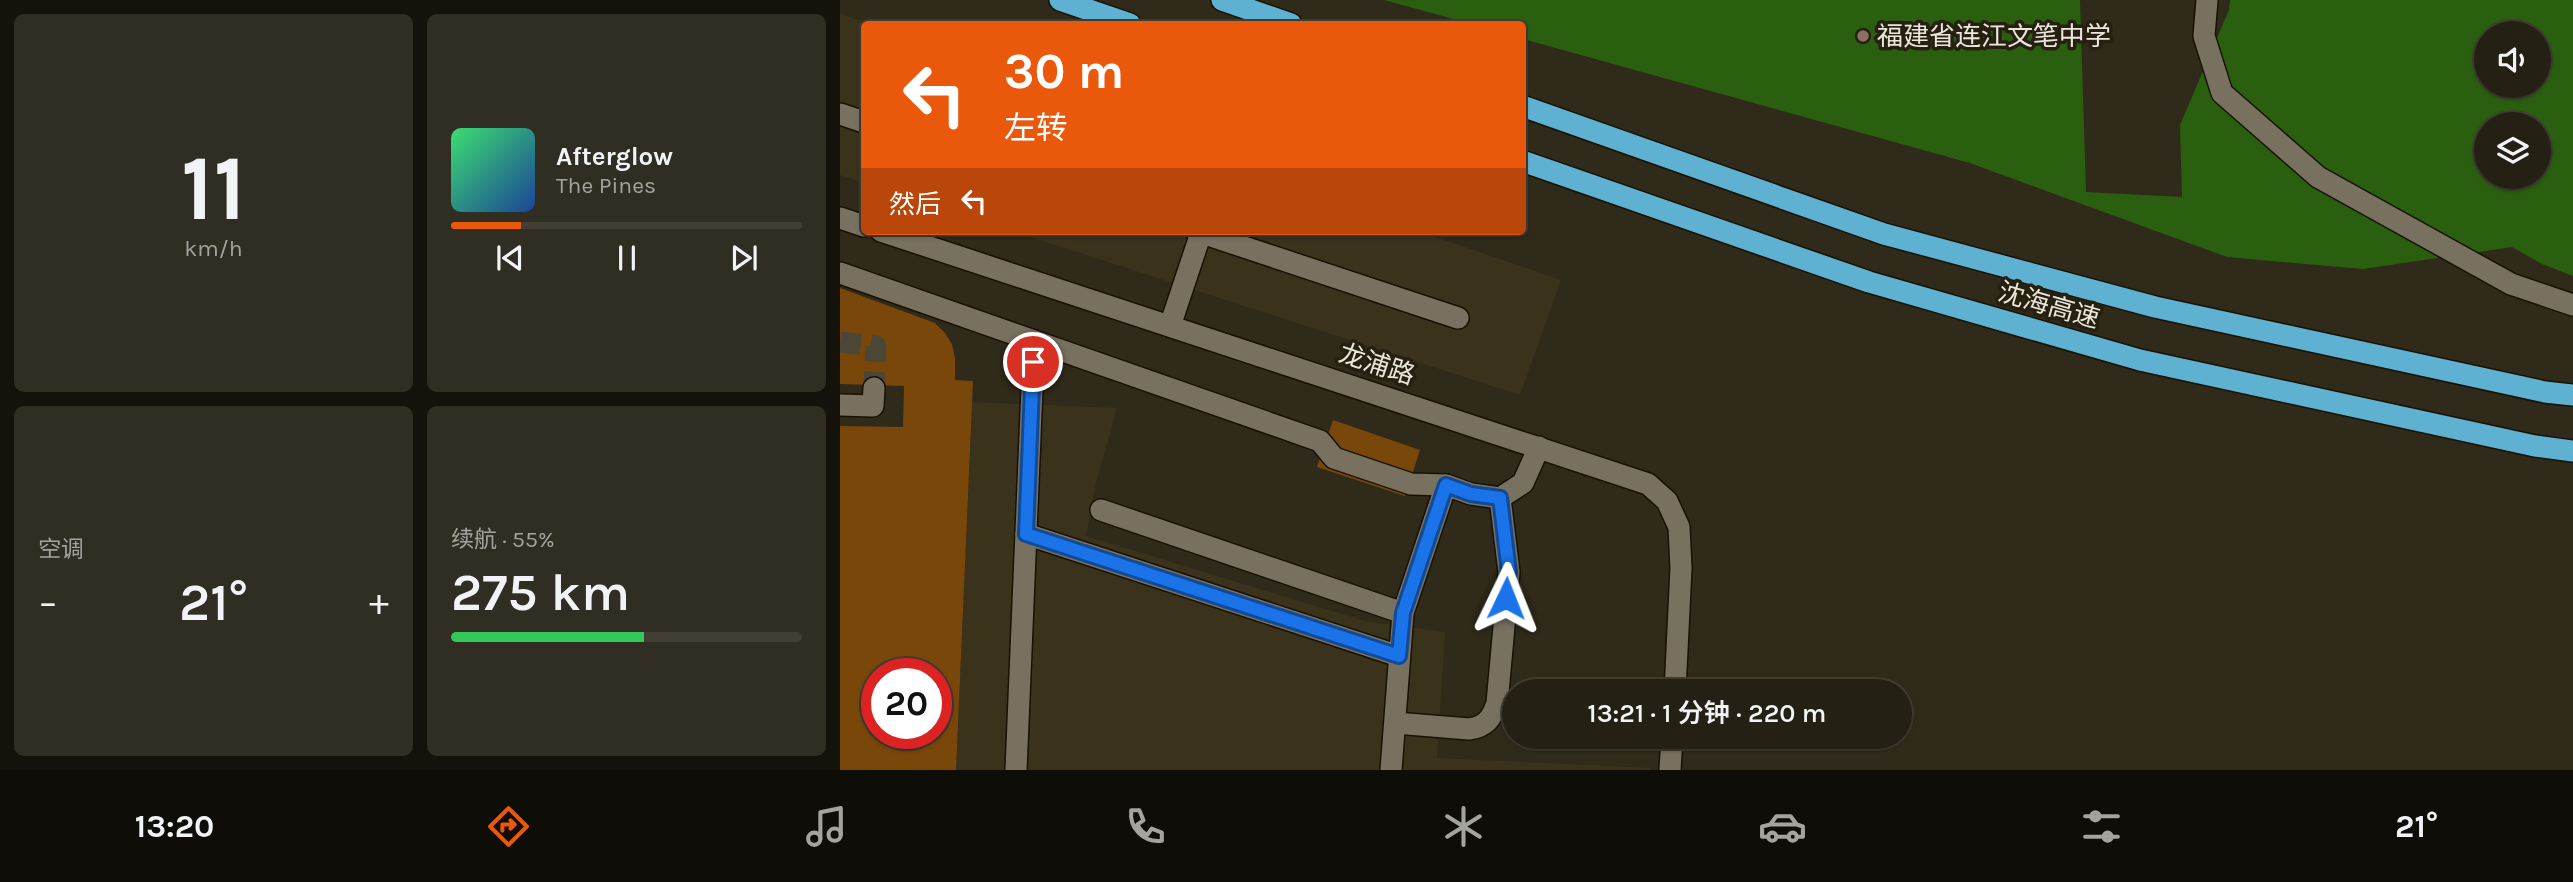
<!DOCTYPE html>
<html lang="zh">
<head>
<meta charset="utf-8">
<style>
	:root { --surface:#242014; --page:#302d22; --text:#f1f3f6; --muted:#a3a3a0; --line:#413e34; --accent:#ea580c }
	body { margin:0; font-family:Karla,"Noto Sans SC",sans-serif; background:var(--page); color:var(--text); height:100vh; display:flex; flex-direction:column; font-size:26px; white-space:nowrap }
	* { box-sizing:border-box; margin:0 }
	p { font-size:23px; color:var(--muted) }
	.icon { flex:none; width:38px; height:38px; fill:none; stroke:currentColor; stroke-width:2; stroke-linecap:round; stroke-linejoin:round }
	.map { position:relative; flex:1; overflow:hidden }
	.drawer { display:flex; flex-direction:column; gap:14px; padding:14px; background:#14120b; width:840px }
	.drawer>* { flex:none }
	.hud { position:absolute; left:21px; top:21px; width:665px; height:214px; border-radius:7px; box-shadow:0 2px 5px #0004,0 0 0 2px var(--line); background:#ea580c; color:#fff; overflow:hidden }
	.fabs { position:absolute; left:1634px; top:21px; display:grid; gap:14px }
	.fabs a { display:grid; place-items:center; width:77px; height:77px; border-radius:50%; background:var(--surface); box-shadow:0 2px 5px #0004,0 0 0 2px var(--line); font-size:35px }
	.speed { position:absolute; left:21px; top:658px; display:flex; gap:14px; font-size:35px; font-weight:700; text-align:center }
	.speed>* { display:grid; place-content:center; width:91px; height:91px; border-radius:50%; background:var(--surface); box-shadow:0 2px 5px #0004,0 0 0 2px var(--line); line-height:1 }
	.speed .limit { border:10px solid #d22; background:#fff; color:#111 }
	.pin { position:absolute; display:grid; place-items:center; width:60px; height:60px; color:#fff; margin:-30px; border:4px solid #fff; border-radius:50%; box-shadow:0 2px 7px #0007 }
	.me { position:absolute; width:77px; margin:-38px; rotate:2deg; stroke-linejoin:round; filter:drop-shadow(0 0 5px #0008) }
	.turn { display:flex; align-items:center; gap:24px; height:147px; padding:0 28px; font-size:32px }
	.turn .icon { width:91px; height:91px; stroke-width:2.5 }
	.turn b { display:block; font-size:49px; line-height:60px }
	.then { display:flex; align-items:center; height:66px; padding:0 28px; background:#0003; gap:14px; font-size:26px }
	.big { font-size:52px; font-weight:600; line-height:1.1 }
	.drawer .tile { flex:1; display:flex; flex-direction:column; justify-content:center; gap:10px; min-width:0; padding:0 24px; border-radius:10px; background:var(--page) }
	.drawer .dial { align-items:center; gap:0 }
	.dial b { font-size:91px; line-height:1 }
	.song { display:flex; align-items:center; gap:21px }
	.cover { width:84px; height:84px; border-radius:10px; background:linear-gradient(135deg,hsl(140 70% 55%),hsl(220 70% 35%)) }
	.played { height:7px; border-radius:4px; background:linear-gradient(90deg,var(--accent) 20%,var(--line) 20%) }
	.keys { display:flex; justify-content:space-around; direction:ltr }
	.heat { display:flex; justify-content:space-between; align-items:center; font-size:38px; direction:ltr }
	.charge { height:10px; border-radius:5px; background:linear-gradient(90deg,#34c759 55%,var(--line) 0) }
	.drawer .tiles { flex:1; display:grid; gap:14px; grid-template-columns:repeat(2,1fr) }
	.trip { position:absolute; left:662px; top:679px; width:410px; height:70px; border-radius:35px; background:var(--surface); box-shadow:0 2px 5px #0004,0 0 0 2px var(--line); font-weight:600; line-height:70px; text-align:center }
	.menu { display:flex; height:112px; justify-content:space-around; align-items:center; background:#0e0d08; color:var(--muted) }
	.menu .icon { width:49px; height:49px }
	.menu .on { color:var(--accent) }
	.menu b { font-size:32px; color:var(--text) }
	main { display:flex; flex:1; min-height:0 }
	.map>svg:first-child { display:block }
	.built { fill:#3b321c }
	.forest { fill:#2b5f10; fill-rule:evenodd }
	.building { fill:#7a470b; fill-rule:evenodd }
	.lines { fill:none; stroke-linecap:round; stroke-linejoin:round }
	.minor-tunnel { stroke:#4c4637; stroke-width:21; stroke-dasharray:21 10; stroke-linecap:butt }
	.minor-casing { stroke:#181205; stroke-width:24 }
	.highway-casing { stroke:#181205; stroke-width:24 }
	.minor { stroke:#797160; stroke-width:21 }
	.highway { stroke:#5fb1d2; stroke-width:21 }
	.route-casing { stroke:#114b97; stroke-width:18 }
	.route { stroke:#1a73e8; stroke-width:12 }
	.education-dot { fill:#8d6e63; stroke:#262011; stroke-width:2.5 }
	.labels { text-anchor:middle; stroke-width:7; stroke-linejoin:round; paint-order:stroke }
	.poi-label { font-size:26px; fill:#eae6dc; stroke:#262011; text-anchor:start }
	.street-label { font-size:26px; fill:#eae6dc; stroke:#262011 }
</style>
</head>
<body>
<main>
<section class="drawer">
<div class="tiles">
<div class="tile dial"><b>11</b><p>km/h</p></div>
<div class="tile">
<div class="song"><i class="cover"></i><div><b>Afterglow</b><p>The Pines</p></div></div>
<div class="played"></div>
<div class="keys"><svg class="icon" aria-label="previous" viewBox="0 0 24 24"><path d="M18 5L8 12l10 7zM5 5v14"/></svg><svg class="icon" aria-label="pause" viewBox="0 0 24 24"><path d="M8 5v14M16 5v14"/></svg><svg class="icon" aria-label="next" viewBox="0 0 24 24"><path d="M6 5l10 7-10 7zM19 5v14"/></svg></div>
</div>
<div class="tile"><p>空调</p>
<div class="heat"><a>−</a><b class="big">21°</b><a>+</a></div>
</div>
<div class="tile"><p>续航 · 55%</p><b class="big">275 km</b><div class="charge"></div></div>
</div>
</section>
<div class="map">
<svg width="1733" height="770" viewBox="0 0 1733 770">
	<rect width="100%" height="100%" fill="#302a1a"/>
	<g class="built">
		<polygon points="0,14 32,24 24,24 24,183 0,175"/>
		<polygon points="172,231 578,231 721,280 680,395"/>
		<polygon points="132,402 277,408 255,487 246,536 525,621 605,632 597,758 810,768 810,770 116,770"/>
	</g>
	<path class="forest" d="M544,0H1240L1246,192L1342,197L1340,125L1389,10L1390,0H1733V276L1702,264L1672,247L1523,269L1387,257L1130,163L683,39L682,24H632ZM1647,33H1699V86H1647ZM1647,124H1699V177H1647Z"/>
	<g class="building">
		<path d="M0,288L95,323L105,333L112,344L115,358V380L133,381L116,770H0V426L63,427L64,386L0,384ZM37,674H96V733H37Z"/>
		<polygon points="493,420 580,450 565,496 477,467"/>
	</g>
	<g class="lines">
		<polyline class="minor-tunnel" points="0,342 36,346 34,388"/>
		<defs>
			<g id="minor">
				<polyline points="1367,0 1364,36 1382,93 1478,177 1671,284 1733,305"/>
				<polyline points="0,114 24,122"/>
				<polyline points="0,218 24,226"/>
				<polyline points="41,231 808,484 827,501 839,527 841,568 835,691"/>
				<polyline points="356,231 618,318"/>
				<polyline points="0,273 480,441 494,458 571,484 606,485"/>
				<polyline points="330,326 361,233"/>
				<polyline points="0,405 33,406 34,388"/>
				<polyline points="261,510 563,613"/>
				<polyline points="186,534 559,656"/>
				<path d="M555,723L629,729C646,727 652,718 657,703L669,572L660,498"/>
				<polyline points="176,770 194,341"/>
				<polyline points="551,770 563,613 606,485 631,494 660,498 683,483 699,447"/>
				<polyline points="830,770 832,737"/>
			</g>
			<g id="highway">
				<polyline points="220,0 290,24"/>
				<polyline points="382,0 451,24"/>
				<polyline points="682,106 1044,234 1315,307 1705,392 1733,395"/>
				<polyline points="682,161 1029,282 1300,360 1695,446 1733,451"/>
			</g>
		</defs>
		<use href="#minor" class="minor-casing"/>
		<use href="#highway" class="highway-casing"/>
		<use href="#minor" class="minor"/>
		<use href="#highway" class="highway"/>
	</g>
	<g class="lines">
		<defs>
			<polyline id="route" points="193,362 186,534 559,656 563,613 606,485 631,494 660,498 669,572 666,598"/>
		</defs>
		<use href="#route" class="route-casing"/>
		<use href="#route" class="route"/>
	</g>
	<circle class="education-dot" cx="1023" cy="36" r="7"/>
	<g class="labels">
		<g class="poi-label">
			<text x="1037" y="45">福建省连江文笔中学</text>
		</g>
		<g class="street-label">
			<text transform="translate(1209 305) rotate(16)" y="9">沈海高速</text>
			<text transform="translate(537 364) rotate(18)" y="9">龙浦路</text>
		</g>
	</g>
</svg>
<div class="fabs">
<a><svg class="icon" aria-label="sound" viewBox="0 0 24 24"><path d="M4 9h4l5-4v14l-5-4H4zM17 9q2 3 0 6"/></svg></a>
<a><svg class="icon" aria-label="layers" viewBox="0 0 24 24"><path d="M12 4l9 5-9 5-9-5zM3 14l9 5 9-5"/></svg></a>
</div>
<div class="speed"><div class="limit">20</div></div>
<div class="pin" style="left:193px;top:362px;background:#d93025"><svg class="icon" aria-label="arrive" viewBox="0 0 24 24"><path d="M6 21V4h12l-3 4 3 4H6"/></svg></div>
<svg class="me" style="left:666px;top:598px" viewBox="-20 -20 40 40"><path d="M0-17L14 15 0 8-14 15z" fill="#1a73e8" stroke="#fff" stroke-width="4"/></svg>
<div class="trip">13:21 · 1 分钟 · 220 m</div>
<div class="hud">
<div class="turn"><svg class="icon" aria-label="left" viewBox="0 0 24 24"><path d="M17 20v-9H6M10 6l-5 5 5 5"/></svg><div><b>30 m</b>左转</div></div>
<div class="then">然后<svg class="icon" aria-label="left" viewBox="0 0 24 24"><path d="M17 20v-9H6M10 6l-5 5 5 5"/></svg></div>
</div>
</div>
</main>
<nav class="menu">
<b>13:20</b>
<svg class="icon on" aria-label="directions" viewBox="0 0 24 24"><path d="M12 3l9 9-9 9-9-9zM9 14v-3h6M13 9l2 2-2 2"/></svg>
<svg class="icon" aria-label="music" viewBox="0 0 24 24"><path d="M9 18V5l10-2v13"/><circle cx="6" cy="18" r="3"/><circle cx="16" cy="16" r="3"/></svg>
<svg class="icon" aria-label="phone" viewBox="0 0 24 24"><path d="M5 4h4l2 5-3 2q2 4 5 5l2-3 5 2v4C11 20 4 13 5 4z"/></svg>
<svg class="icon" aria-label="climate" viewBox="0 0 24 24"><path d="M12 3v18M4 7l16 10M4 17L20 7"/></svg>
<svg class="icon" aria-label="car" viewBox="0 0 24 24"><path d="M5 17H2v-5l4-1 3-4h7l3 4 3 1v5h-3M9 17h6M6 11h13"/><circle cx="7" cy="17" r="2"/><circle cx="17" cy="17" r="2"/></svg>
<svg class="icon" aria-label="filters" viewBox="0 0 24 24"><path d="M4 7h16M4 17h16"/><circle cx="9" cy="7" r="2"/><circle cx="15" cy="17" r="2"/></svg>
<b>21°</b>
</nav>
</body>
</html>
